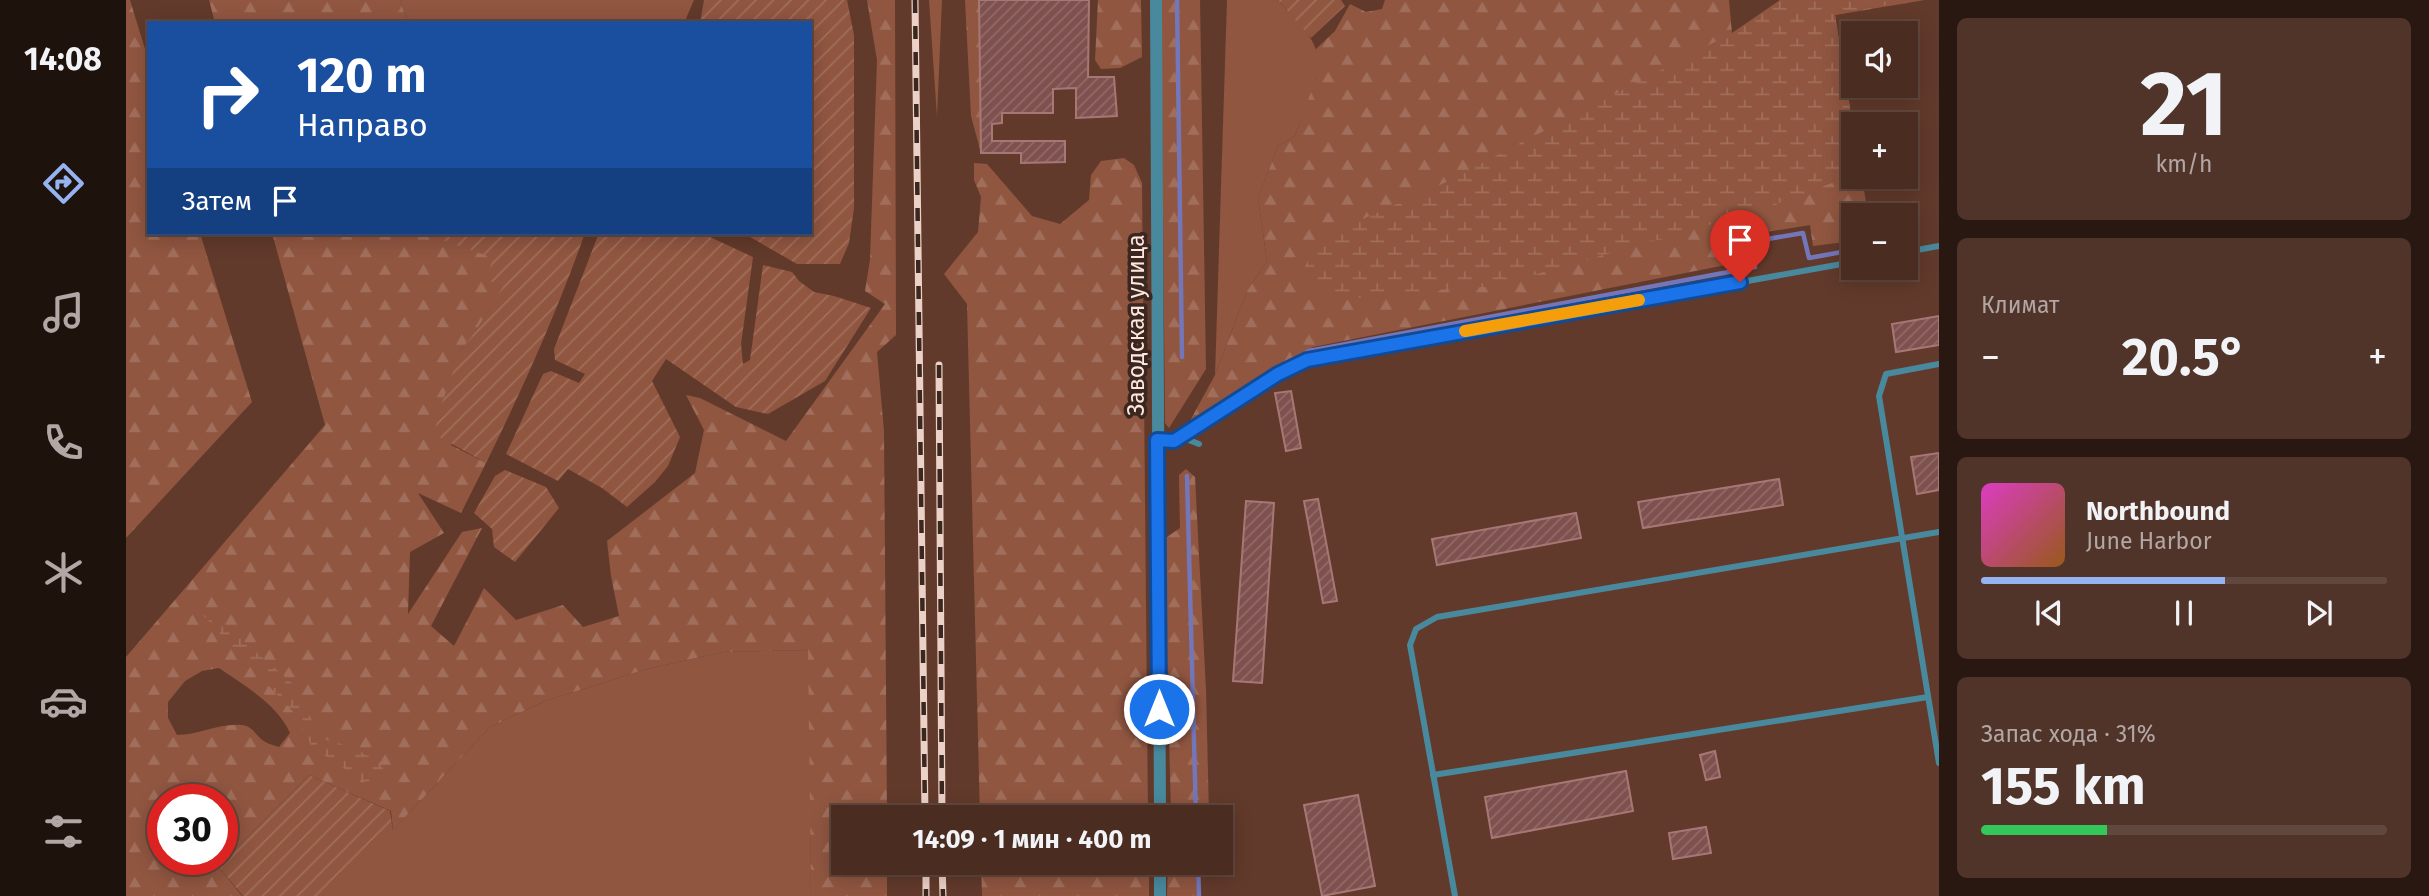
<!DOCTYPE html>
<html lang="ru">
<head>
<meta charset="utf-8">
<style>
	:root { --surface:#4a2c20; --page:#513429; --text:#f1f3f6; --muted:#b2a7a5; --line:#61483e; --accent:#95b2f1 }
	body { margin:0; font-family:"Fira Sans",sans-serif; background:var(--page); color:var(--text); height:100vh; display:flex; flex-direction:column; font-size:26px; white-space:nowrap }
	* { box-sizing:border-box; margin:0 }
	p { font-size:23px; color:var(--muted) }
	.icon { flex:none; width:38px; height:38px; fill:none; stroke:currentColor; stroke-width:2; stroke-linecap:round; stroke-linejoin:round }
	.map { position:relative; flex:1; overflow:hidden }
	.side { display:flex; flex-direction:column; gap:18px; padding:18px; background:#291812; width:490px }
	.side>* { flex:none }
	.top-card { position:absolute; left:21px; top:21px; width:665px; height:214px; border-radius:0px; box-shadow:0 4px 18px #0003,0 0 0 2px var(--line); background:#1a4fa0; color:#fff; overflow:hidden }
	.tools { position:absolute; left:1715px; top:21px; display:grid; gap:14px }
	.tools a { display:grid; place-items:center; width:77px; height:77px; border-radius:0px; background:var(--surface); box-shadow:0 4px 18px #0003,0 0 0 2px var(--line); font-size:35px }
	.speed { position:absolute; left:21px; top:784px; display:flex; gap:14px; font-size:35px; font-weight:700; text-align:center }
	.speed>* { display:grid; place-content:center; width:91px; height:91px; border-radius:50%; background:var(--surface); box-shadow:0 4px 18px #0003,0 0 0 2px var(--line); line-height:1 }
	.speed .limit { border:10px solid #d22; background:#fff; color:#111 }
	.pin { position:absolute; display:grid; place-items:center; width:60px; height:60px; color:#fff; margin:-72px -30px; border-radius:50% 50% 50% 0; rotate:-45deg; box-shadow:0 0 7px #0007 }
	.pin .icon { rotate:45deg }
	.me { position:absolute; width:77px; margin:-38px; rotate:0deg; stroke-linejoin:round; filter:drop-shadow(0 0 5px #0008) }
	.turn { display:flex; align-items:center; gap:24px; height:147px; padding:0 35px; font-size:32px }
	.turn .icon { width:91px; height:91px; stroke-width:2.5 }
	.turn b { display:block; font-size:49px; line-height:60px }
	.then { display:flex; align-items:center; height:66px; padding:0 35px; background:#0003; gap:14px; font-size:26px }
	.big { font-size:52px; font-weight:700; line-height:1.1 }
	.side .card { flex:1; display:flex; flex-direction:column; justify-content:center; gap:10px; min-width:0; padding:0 24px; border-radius:10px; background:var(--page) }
	.side .dial { align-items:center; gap:0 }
	.dial b { font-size:91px; line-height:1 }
	.song { display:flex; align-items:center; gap:21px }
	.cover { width:84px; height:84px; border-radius:10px; background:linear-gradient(135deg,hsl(310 70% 55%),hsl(30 70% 35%)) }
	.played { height:7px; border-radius:4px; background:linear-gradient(90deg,var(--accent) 60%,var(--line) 60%) }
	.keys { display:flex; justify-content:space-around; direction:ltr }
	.heat { display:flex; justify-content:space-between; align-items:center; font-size:38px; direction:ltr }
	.charge { height:10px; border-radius:5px; background:linear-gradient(90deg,#34c759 31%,var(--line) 0) }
	.trip { position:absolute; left:705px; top:805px; width:402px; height:70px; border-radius:0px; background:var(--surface); box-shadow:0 4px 18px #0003,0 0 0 2px var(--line); font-weight:700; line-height:70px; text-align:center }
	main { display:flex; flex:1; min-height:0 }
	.menu { display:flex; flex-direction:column; width:126px; justify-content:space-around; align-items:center; background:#1e120d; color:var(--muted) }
	.menu .icon { width:49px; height:49px }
	.menu .active { color:var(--accent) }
	.menu b { font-size:32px; color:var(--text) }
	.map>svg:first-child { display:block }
	.green { fill:#905640 }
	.forest { fill:url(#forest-firs); fill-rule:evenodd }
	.wetland { fill:url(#wetland-marsh) }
	.garden { fill:url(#garden-furrows) }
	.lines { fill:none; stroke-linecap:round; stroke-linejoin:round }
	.stream { stroke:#7476ba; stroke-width:4.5 }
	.building { fill:url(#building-hatch); stroke:#a77775; stroke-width:2 }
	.service { stroke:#49899e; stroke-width:6 }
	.minor { stroke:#49899e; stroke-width:12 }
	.rail-casing { stroke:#ecd1c7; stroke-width:7 }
	.rail { stroke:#3a2720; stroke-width:4.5; stroke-dasharray:13; stroke-linecap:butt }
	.route-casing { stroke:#114b97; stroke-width:18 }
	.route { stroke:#1a73e8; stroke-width:12 }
	.slow { stroke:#f59e0b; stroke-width:12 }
	.labels { text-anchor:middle; stroke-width:7; stroke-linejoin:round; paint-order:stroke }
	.street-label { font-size:23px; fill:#ffe6dc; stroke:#3a2720 }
</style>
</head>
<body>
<main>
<nav class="menu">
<b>14:08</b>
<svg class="icon active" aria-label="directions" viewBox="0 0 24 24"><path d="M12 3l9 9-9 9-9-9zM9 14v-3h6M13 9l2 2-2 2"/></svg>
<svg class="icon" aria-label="music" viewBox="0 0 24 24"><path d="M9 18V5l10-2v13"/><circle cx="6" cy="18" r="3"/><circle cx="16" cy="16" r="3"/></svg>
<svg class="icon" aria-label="phone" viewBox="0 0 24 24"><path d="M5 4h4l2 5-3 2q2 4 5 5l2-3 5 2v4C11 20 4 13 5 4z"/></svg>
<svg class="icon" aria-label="climate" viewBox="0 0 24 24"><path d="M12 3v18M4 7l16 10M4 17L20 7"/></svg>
<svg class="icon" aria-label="car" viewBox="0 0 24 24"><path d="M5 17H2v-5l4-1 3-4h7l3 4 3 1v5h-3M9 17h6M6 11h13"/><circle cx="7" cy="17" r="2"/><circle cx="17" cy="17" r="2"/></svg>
<svg class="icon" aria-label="filters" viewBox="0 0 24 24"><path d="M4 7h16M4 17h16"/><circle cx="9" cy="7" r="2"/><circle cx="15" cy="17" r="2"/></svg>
</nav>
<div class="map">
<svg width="1813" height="896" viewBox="0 0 1813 896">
	<defs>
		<pattern id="forest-firs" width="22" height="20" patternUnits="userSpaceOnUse" patternTransform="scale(1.75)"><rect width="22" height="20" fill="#905640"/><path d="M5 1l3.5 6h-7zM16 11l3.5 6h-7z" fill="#a16e5b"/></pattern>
		<pattern id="wetland-marsh" width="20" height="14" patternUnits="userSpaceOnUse" patternTransform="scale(1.75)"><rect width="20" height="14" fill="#905640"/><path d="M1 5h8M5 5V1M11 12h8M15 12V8" fill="none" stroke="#a16e5b"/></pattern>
		<pattern id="garden-furrows" width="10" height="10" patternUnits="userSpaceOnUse" patternTransform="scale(1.75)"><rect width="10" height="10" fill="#905640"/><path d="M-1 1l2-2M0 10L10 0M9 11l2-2" fill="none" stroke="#a16e5b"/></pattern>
		<pattern id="building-hatch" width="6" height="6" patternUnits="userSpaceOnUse" patternTransform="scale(1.75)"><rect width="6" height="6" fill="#7e514f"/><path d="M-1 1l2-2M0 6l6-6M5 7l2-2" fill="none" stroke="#916a68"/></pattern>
	</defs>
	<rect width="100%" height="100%" fill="#623a2b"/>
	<g class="green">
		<polygon points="274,0 568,0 558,23 285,23 278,12"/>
		<polygon points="803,0 816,0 811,117"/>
		<path d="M1101,0H1152C1163,14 1182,29 1189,47C1199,74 1178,110 1169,136L1152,146L1132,198L1141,261L1121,291L1089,375Z"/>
		<polygon points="683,650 685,896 198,896 267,830 364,727 419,701 521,669 597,652"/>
	</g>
	<g class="forest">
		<polygon points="0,0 4,0 23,62 23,233 74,233 126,402 0,538"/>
		<polygon points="83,0 274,0 278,12 285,23 89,23"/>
		<path d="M741,0H769L770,335L751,352L758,431L761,817H718V863H761V896H685L682,650L597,652L521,669L419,701L364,727L267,830L265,811L183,775L92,866L116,896H0V657L199,425L146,233H337L367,258L379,285L351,329L335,350L325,445L360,463L335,513L292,493L318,533L284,552L282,614L336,532L356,528L305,626L328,646L358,588L390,620L437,605L457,627L493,616L485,576L481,541L569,473L578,430L560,395L574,398L660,441L759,304L739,291L744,260L751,60ZM93,668C118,685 152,705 164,733L153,747C146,745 139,743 134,738C128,732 125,726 116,725C93,723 73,735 51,735L42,718V702L59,681L76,671ZM37,800H96V859H37Z"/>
		<polygon points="839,0 853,0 855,153 845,116"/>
		<polygon points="972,0 1015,0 1016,57 994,68 975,69 969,60"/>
		<polygon points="1035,0 1074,0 1080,369 1043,428 1039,423"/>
		<polygon points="1259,0 1603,0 1619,180 1672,173 1653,0 1799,0 1709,15 1727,127 1727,177 1736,177 1742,215 1727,215 1727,241 1687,246 1684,225 1616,236 1620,261 1187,347 1147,368 1059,430 1089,375 1121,291 1141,261 1132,198 1152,146 1169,136 1190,78 1190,49 1209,31 1224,4 1240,12 1256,9"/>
		<polygon points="998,158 1008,165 1016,183 1022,817 854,817 841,304 818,274 852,232 855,197 848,180 848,163 861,164 906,216 934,224 963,200 965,175 975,161"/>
		<polygon points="1060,469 1069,477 1080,690 1083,815 1048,817 1045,814 1038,539 1054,528 1053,475"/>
		<polygon points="855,863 1023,863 1023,896 856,896"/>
		<polygon points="1042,863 1070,863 1071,896 1041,896"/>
	</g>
	<g class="wetland">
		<polygon points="1654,0 1785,0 1709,15 1727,127 1727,175 1635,210 1369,286 1204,300 1175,273 1196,237 1316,184 1606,33"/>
		<polygon points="75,613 114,638 167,684 195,738 228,748 253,762 264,780 246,787 186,747 169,714"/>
	</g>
	<g class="garden">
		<polygon points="578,0 721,0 728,35 728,208 723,243 714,264 671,264 624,237 608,233 684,233 684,23 574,23"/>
		<polygon points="1152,0 1215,0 1219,6 1185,38"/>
		<path d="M309,233H459C431,312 397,388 360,463L308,434L314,408L335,350L351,329L378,285L360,280L367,258L308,237Z"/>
		<polygon points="473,233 554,233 584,237 627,257 615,344 617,364 624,360 637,265 666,272 673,281 688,292 708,296 745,308 699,381 642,414 610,407 540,359 526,381 554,437 542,466 529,482 501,507 476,488 442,469 432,481 380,454 417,374 425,371 453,383 459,374 429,360 428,349"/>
		<polygon points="379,470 420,487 433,508 389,562 368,547 366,529 348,513 369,476"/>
		<polygon points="183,775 264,811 267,831 199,896 117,896 92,866"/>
	</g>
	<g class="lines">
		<g class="stream">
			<polyline points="1051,0 1056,357"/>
			<polyline points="1155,369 1183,351 1629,267 1624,242 1677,233 1683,258 1727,250"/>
			<polyline points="1061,476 1070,817"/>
			<polyline points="1072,863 1073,896"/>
		</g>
	</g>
	<g class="building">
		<polygon points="853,0 963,0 962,77 988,77 991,116 950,118 950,88 927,89 927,113 876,113 876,123 866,124 866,141 939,141 939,162 895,163 895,153 855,153"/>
		<polygon points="1813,316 1813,345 1770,352 1766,324"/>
		<polygon points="1165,391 1175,448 1160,451 1149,393"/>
		<polygon points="1813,453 1813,490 1791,494 1785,457"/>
		<polygon points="1653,479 1657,505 1517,528 1512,502"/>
		<polygon points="1192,499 1211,601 1197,603 1178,501"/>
		<polygon points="1120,501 1148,503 1136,683 1107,681"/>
		<polygon points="1450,513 1455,538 1311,565 1306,539"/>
		<polygon points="1589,751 1594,777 1580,780 1574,755"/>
		<polygon points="1500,771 1507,811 1366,838 1359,797"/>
		<polygon points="1232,795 1249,886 1196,896 1178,805"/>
		<polygon points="1580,827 1585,853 1547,859 1543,833"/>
	</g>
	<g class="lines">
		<g class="service">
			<polyline points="1780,252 1813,246"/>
			<polyline points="1813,364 1760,374 1753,396 1813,763"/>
			<polyline points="1055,437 1073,444"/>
			<polyline points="1033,440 1048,441 1152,374 1181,360 1727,262"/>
			<polyline points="1307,775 1802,697"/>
			<polyline points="1329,896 1284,645 1290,629 1311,617 1813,532"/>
		</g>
		<g class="minor">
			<polyline points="1030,0 1034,817"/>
			<polyline points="1034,863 1034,896"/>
		</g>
		<defs>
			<g id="rail">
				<polyline points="789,0 799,817"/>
				<polyline points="813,365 816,817"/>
				<polyline points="800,863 800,896"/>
				<polyline points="816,863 817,896"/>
			</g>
		</defs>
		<use href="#rail" class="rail-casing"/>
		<use href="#rail" class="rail"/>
	</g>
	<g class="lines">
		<defs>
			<polyline id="route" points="1033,709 1031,440 1048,441 1152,374 1181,360 1614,282"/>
		</defs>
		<use href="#route" class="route-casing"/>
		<use href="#route" class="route"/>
		<polyline class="slow" points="1339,331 1513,300"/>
	</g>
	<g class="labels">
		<g class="street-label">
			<text transform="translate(1010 325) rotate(-90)" y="8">Заводская улица</text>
		</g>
	</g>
</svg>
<div class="tools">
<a><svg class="icon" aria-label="sound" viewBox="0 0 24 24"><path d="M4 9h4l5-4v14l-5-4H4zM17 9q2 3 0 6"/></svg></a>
<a>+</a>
<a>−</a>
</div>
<div class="speed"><div class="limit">30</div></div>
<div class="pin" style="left:1614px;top:282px;background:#d93025"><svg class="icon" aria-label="arrive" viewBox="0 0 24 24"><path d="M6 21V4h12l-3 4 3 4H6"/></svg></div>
<svg class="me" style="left:1033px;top:709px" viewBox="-20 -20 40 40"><circle r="17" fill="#1a73e8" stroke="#fff" stroke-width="3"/><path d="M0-11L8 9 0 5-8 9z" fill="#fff"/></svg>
<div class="trip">14:09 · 1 мин · 400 m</div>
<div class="top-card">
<div class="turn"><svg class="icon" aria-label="right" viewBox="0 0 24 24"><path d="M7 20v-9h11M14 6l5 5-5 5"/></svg><div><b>120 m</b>Направо</div></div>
<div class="then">Затем<svg class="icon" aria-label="arrive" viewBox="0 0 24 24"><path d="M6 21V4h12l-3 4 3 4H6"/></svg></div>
</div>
</div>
<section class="side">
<div class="card dial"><b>21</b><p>km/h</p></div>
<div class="card"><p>Климат</p>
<div class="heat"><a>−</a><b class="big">20.5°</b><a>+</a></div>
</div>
<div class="card">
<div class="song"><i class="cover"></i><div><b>Northbound</b><p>June Harbor</p></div></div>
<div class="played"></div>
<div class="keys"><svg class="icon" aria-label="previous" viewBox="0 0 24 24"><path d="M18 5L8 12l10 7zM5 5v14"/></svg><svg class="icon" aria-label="pause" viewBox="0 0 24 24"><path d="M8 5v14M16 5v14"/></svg><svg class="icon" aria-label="next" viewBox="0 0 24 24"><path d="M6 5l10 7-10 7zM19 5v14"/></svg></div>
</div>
<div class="card"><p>Запас хода · 31%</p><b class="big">155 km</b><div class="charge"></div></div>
</section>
</main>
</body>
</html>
